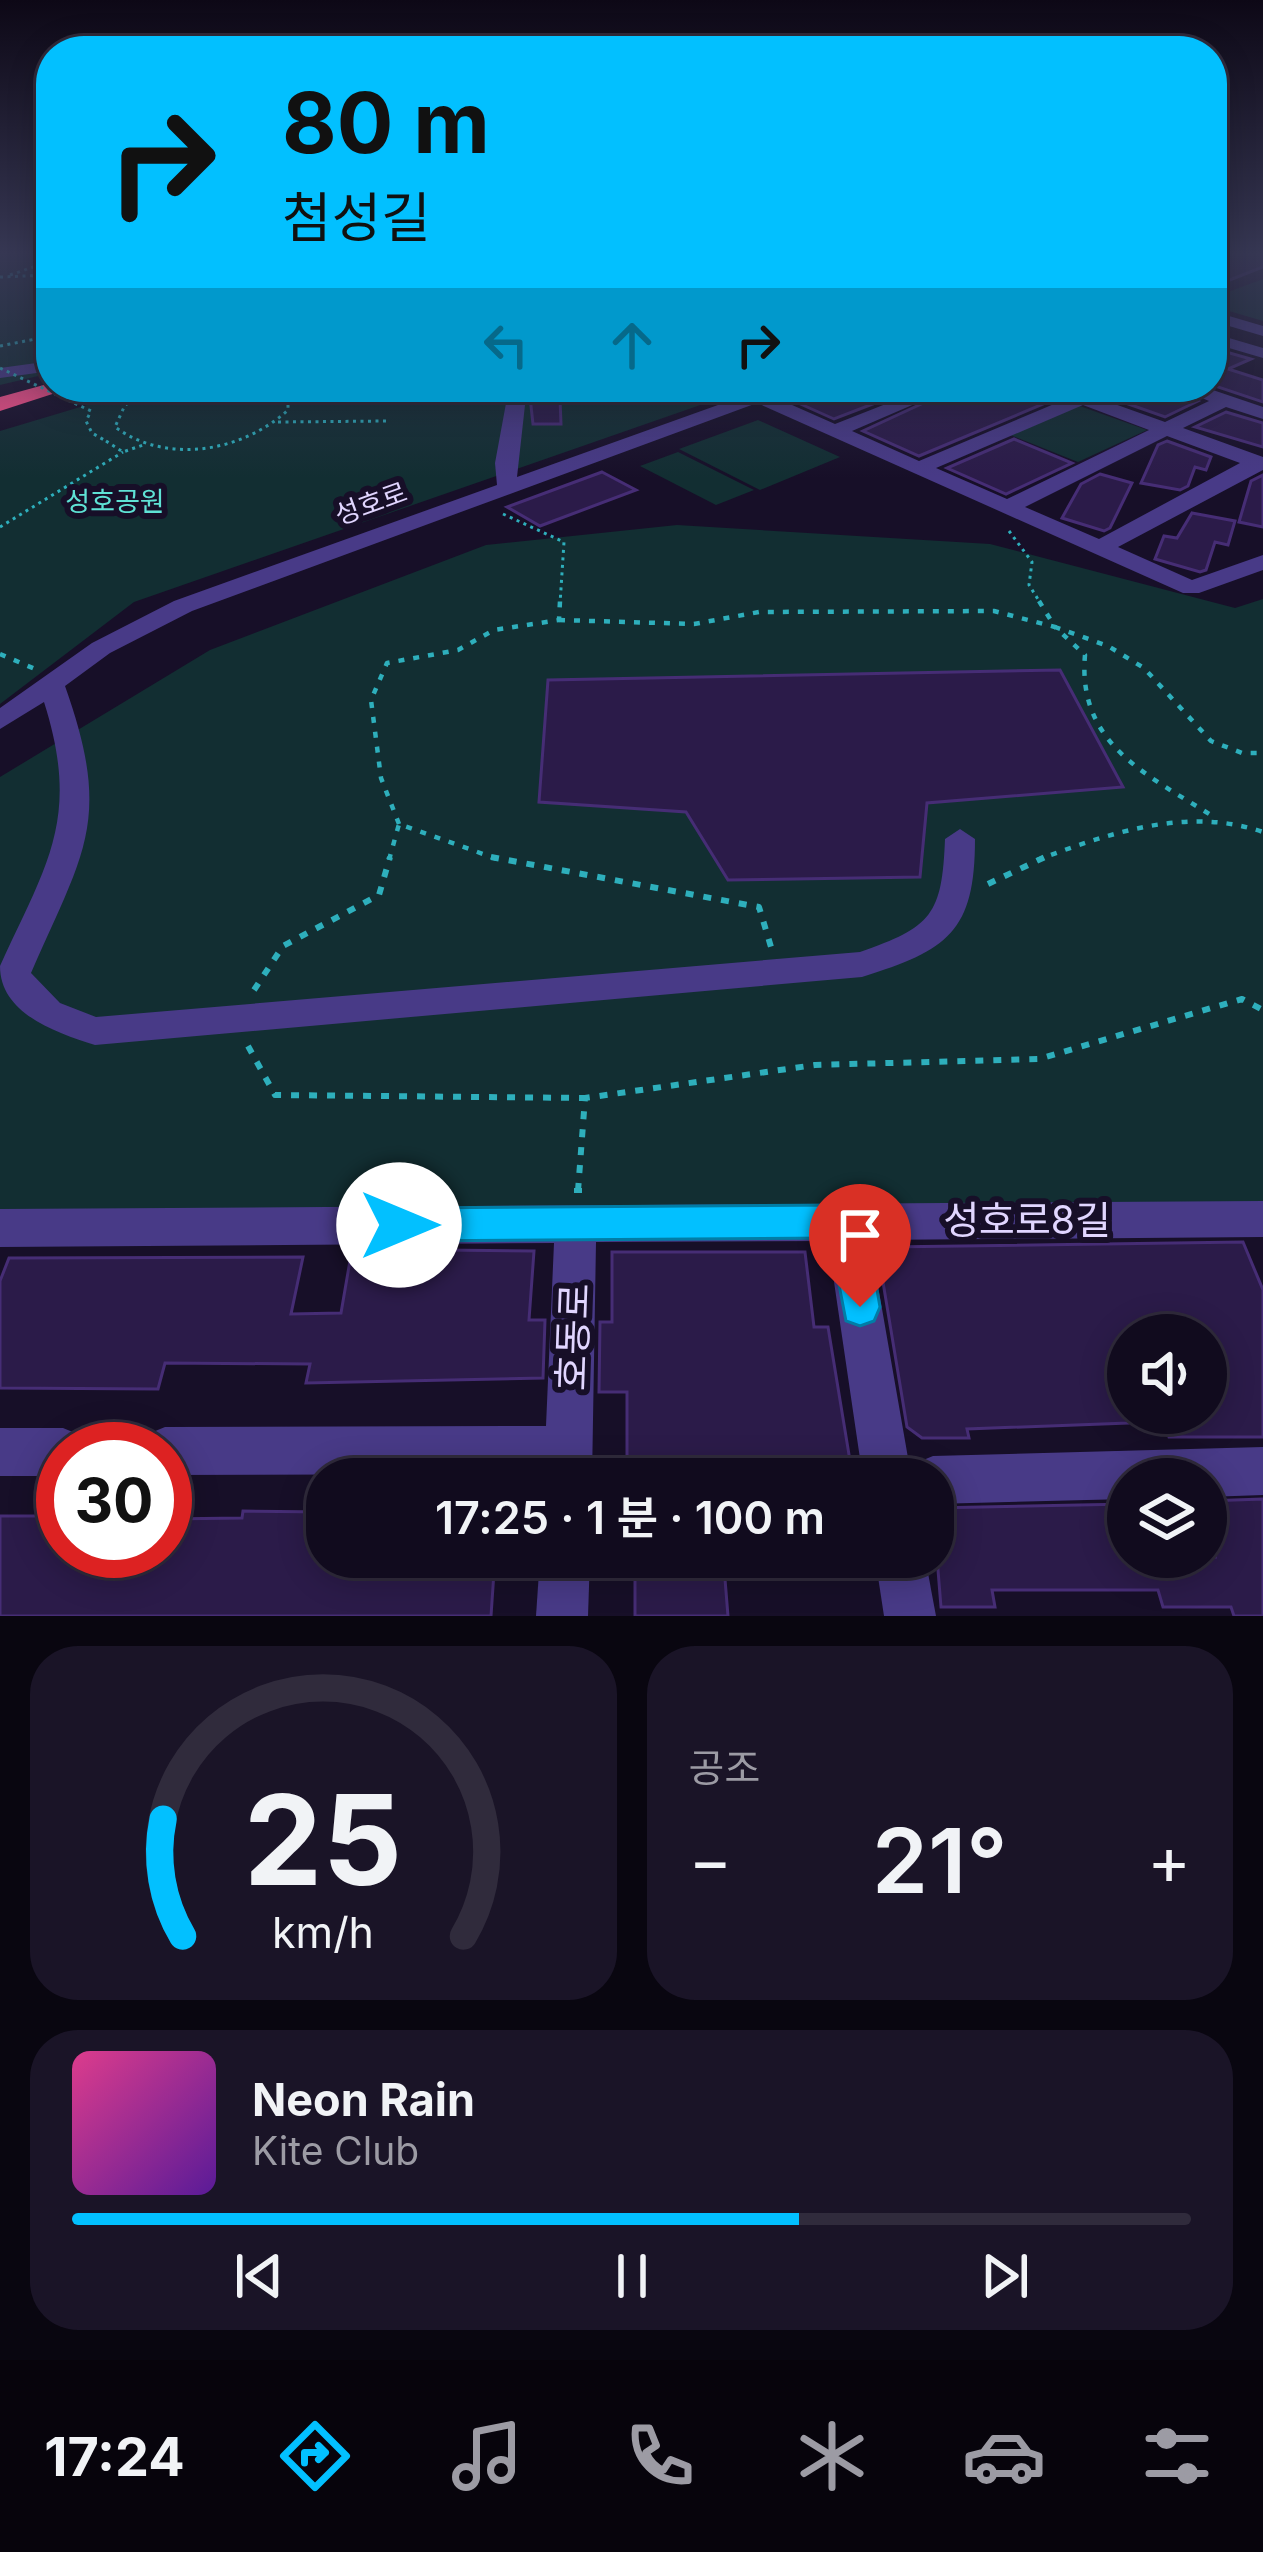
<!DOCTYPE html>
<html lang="ko">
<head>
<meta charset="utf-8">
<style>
	:root { --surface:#110b1e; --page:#1a1427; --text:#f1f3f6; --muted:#9c9ba4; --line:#302b3c; --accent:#02c0ff }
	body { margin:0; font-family:Inter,"Noto Sans KR",sans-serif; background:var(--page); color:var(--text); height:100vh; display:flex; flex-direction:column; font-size:45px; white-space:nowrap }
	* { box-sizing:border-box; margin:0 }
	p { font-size:39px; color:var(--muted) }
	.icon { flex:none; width:66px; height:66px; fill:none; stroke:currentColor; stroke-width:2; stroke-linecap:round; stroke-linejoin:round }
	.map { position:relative; height:1616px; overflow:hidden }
	.sheet { display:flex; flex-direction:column; gap:30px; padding:30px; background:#090610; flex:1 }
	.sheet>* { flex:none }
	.guide { position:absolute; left:36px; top:36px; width:1191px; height:366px; border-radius:48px; box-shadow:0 6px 30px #0003,0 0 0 3px var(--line); background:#02c0ff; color:#111; overflow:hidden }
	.controls { position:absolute; left:1107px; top:1314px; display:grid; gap:24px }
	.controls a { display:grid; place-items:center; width:120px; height:120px; border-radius:50%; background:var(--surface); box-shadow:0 6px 30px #0003,0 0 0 3px var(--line); font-size:60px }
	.speed { position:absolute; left:36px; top:1422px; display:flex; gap:24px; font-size:60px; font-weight:700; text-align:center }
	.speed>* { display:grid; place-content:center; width:156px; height:156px; border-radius:50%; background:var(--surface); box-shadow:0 6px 30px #0003,0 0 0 3px var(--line); line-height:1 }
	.speed .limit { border:18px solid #d22; background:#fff; color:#111 }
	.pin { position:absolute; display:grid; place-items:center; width:102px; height:102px; color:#fff; margin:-123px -51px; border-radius:50% 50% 50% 0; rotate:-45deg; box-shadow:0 0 12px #0007 }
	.pin .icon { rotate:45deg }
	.me { position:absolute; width:132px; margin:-66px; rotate:90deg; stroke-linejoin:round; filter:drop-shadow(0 0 9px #0008) }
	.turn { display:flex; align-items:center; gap:42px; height:252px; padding:0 48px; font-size:54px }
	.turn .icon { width:156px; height:156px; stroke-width:2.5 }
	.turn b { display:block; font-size:84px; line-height:102px }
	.lanes { display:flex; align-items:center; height:114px; padding:0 48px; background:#0003; justify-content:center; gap:60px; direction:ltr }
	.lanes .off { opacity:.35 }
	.big { font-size:90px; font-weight:600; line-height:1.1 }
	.sheet .widget { flex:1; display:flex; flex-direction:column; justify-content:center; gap:18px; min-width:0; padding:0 42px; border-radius:48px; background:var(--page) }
	.sheet .dial { align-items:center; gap:0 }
	.dial svg { height:312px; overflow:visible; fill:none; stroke:var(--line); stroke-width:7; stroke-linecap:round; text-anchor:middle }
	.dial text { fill:var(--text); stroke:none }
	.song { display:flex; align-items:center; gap:36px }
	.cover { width:144px; height:144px; border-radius:18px; background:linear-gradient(135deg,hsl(330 70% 55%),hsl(270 70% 35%)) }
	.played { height:12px; border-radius:6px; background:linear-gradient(90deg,var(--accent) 65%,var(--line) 65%) }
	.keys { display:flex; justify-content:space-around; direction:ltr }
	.heat { display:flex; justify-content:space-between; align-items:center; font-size:66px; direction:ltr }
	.sheet .tiles { flex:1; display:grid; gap:30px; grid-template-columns:1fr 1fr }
	.widget:last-child { grid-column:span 2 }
	.trip { position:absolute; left:306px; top:1458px; width:648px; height:120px; border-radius:48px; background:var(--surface); box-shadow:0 6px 30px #0003,0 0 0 3px var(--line); font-weight:600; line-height:120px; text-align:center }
	.tabs { display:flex; height:192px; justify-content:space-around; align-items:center; background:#07040c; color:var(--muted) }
	.tabs .icon { width:84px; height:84px }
	.tabs .on { color:var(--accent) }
	.tabs b { font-size:54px; color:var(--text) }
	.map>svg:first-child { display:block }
	.green { fill:#122e32 }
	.building { fill:#2b1b49; stroke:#462d75; stroke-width:3 }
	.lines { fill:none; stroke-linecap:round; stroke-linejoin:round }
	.path-far3 { stroke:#2eafbc; stroke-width:3; stroke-dasharray:3 4.5; stroke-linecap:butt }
	.path-far2 { stroke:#2eafbc; stroke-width:4.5; stroke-dasharray:6 9; stroke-linecap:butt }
	.path-far1 { stroke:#2eafbc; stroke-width:6; stroke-dasharray:8 10; stroke-linecap:butt }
	.path { stroke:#2eafbc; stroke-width:8; stroke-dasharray:9 14; stroke-linecap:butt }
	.minor { fill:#483a87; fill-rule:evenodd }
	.highway { fill:#ff518a; fill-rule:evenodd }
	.path-bridge { stroke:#2eafbc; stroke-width:3; stroke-dasharray:3 4.5; stroke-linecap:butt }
	.route { fill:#02c0ff; stroke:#017da6; stroke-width:3 }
	.labels { text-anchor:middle; stroke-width:12; stroke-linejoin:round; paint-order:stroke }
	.far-park-label { font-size:27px; fill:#5fe2d5; stroke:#170f28 }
	.far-street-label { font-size:27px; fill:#e1d6ff; stroke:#170f28 }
	.near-street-label { font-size:39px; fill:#e1d6ff; stroke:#170f28 }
</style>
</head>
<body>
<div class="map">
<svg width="1263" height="1616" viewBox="0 0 1263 1616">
	<rect width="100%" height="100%" fill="#170f28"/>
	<g class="green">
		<polygon points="0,252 51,252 51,373 0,385"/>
		<polygon points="1263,279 1263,321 1212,306 1212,298"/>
		<polygon points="147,387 752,387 134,602 0,704 0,431"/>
		<polygon points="1077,405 1147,430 1078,462 1008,434"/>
		<polygon points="758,420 840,457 760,490 679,449"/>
		<polygon points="678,452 754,490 716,505 640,466"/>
		<polygon points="677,525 990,544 1235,608 1263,599 1263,1210 0,1216 0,777 210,650 486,545"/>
	</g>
	<g class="building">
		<polygon points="1225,252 1263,252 1263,267 1212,287 1212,257"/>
		<polygon points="1212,348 1251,359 1228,369 1263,380 1263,402 1212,385"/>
		<polygon points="837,387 917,387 834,419 796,402"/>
		<polygon points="958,387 1037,387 1055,399 919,456 863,431"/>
		<polygon points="1080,387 1173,387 1198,401 1165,417"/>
		<polygon points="530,397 560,399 561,424 533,424"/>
		<polygon points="1226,412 1263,423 1263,447 1195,427"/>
		<polygon points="1014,439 1072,463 1006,494 947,468"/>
		<polygon points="1167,441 1211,457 1206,470 1195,467 1188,486 1180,490 1141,483 1158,445"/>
		<polygon points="602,472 636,490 540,526 507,507"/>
		<polygon points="1100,474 1132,483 1110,528 1104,531 1062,518 1081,484"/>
		<polygon points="1263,475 1263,527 1239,522 1251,481"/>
		<polygon points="1192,513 1235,521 1228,545 1215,542 1206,570 1200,572 1155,559 1164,536 1177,538"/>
		<polygon points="1060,670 1123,787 927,803 920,877 728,880 686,812 539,802 548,680"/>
		<polygon points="1243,1242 1263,1290 1263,1437 1169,1437 1162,1413 1206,1413 1206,1335 1128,1335 1128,1423 967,1429 969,1438 922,1438 907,1427 879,1258 886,1247"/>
		<polygon points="352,1249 534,1251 529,1320 545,1320 543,1378 306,1383 310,1364 165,1363 158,1389 0,1388 0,1281 9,1258 303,1257 291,1314 341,1313"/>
		<polygon points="612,1252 805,1252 814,1327 828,1327 853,1479 627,1479 627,1392 599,1392 600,1322 612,1322"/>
		<polygon points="1263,1499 1263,1616 1234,1616 1231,1607 1163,1607 1158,1590 992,1590 995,1607 941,1607 933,1508 1128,1504 1128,1557 1215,1557 1206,1529 1206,1501"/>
		<polygon points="243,1511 327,1512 327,1557 495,1557 491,1616 0,1616 0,1516 63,1516 63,1551 165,1551 165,1519 242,1518"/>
		<polygon points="628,1557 854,1557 856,1579 725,1579 728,1616 635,1616 635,1579 628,1579"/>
	</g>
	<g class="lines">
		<g class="path-far3">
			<polyline points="10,275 51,261"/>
			<polyline points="0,277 51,275"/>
			<polyline points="0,346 51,336"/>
			<path d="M162,387L125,405L115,427C167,465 242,452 288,410V399L272,387"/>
			<polyline points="594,387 675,387"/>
			<polyline points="538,394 557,387"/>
			<polyline points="278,422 389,421"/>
			<polyline points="106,441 123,452 143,445"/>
			<polyline points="503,514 564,542 560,604"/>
			<polyline points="0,527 123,452"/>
			<polyline points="1009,531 1032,562 1029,585 1041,604"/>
		</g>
		<g class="path-far2">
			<polyline points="1039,601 1055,627 1108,646 1144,668 1211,741 1242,753 1263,753"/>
			<path d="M559,620L694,624L759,612L994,611L1055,627L1085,655C1077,745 1148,775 1214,817"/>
			<polyline points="0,654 35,669"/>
			<polyline points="399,824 381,778 371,700 387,663 458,650 494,630 559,620 560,601"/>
			<polyline points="389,860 399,824 500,860"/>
			<path d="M1037,860C1110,833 1187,806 1263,832"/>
		</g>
		<g class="path-far1">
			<polyline points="491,857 759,907 771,947"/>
			<polyline points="988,884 1045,857"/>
			<polyline points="254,990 283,946 379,895 390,857"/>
			<polyline points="248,1046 275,1095 585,1098"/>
			<polyline points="578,1191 585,1098 815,1065 1039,1059 1242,999 1263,1010"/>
		</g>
		<polyline class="path" points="578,1193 578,1188"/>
		<g class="minor">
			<polygon points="1212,311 1263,326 1263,336 1212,321"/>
			<polygon points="1212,333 1263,348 1263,358 1212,343"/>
			<polygon points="51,361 51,371 0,378 0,368"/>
			<path d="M509,387H527L517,477L768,387H794L774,397L835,424L929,387H954L852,431L919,461L1066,399L1041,387H1067L1165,422L1209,401L1177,387H1204L1263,407V419L1226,407L1183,428L1263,457V470L1118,547L1192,580L1263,555V570L1199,593H1183L757,403L192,611L110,653L65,686C113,821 84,851 31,973L60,1003L96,1017L860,952C932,927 942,915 945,839L960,829L975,839C975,932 948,950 862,977L95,1045C57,1033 0,1014 0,966C47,863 81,819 44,702L0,729V708L92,643L174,601L497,485L495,463ZM1083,405L1149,430L1007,499L936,468ZM1167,436L1240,463L1099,539L1025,507Z"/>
			<polygon points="1263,1201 1263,1237 870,1240 911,1475 916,1463 933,1456 1263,1447 1263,1495 1206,1497 1206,1479 1128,1479 1128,1499 933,1504 933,1479 863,1479 828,1241 596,1242 592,1479 544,1479 544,1474 165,1475 165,1449 142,1449 148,1434 165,1427 546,1426 554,1243 0,1247 0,1209"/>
			<polygon points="0,1428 63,1428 80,1435 86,1449 63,1449 63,1476 0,1476"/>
			<polygon points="540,1557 590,1557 588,1616 536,1616"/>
			<polygon points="875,1557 925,1557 936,1616 884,1616"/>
		</g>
		<polygon class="highway" points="51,383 74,387 0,411 0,397"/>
		<polyline class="path-bridge" points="0,368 91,411 86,421 92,433 106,441"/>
	</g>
	<linearGradient id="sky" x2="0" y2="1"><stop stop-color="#0d0816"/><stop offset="0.53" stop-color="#363753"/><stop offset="1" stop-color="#363753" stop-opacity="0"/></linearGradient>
	<rect width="1263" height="478" fill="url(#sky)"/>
	<polygon class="route" points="846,1205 860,1209 865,1221 880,1307 874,1321 860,1326 846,1321 830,1238 399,1241 385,1237 380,1225 385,1213 399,1208"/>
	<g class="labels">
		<g class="far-park-label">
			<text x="115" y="511">성호공원</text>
		</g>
		<g class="far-street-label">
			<text transform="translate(371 504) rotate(-20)" y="9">성호로</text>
		</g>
		<g class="near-street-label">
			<text x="1027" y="1234">성호로8길</text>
			<text transform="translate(573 1337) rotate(-88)" y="14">호동로</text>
		</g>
	</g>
</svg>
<div class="controls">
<a><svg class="icon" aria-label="sound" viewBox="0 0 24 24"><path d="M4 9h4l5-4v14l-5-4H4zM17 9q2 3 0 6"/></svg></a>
<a><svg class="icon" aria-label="layers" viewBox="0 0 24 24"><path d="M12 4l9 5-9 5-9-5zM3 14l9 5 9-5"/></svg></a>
</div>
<div class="speed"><div class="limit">30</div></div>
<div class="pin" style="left:860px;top:1307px;background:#d93025"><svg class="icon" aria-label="arrive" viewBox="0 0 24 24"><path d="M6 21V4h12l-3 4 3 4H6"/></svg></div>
<svg class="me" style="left:399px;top:1225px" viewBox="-20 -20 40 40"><circle r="19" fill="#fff"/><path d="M0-13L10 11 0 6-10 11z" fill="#02c0ff"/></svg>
<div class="trip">17:25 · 1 분 · 100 m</div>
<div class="guide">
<div class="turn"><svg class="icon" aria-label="right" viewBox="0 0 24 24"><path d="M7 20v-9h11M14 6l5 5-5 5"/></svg><div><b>80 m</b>첨성길</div></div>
<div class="lanes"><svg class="icon off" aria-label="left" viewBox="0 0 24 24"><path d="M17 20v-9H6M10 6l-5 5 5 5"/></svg><svg class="icon off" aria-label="ahead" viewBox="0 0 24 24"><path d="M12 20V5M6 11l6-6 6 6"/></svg><svg class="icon" aria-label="right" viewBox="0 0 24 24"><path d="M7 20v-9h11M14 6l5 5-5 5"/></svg></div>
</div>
</div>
<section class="sheet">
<div class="tiles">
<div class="widget dial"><svg viewBox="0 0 100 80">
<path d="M14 69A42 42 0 1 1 86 69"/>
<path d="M14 69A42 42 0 0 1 9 39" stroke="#02c0ff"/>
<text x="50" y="56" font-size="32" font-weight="700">25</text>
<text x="50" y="72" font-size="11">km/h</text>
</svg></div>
<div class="widget"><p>공조</p>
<div class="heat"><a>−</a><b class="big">21°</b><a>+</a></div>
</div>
<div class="widget">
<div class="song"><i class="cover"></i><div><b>Neon Rain</b><p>Kite Club</p></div></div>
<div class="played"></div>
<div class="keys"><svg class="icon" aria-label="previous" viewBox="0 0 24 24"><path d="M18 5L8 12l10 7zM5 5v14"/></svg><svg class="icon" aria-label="pause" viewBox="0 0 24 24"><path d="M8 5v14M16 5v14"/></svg><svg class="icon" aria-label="next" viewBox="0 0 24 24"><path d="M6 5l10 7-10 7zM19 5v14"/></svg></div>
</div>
</div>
</section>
<nav class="tabs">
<b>17:24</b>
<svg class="icon on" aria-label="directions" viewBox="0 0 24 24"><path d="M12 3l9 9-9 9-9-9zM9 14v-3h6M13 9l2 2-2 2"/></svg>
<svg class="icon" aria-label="music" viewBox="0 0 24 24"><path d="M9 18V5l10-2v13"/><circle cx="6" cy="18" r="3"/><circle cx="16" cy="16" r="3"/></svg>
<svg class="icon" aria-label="phone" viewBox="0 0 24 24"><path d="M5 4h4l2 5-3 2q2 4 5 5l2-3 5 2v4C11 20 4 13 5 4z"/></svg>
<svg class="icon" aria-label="climate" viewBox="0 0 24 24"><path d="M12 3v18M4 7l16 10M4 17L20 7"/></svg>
<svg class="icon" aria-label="car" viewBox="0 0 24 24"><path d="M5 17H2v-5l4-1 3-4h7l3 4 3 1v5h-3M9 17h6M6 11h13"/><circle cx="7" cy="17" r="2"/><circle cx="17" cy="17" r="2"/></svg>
<svg class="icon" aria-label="filters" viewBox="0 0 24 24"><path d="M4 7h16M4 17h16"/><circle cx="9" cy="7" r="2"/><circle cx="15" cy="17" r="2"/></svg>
</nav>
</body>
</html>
